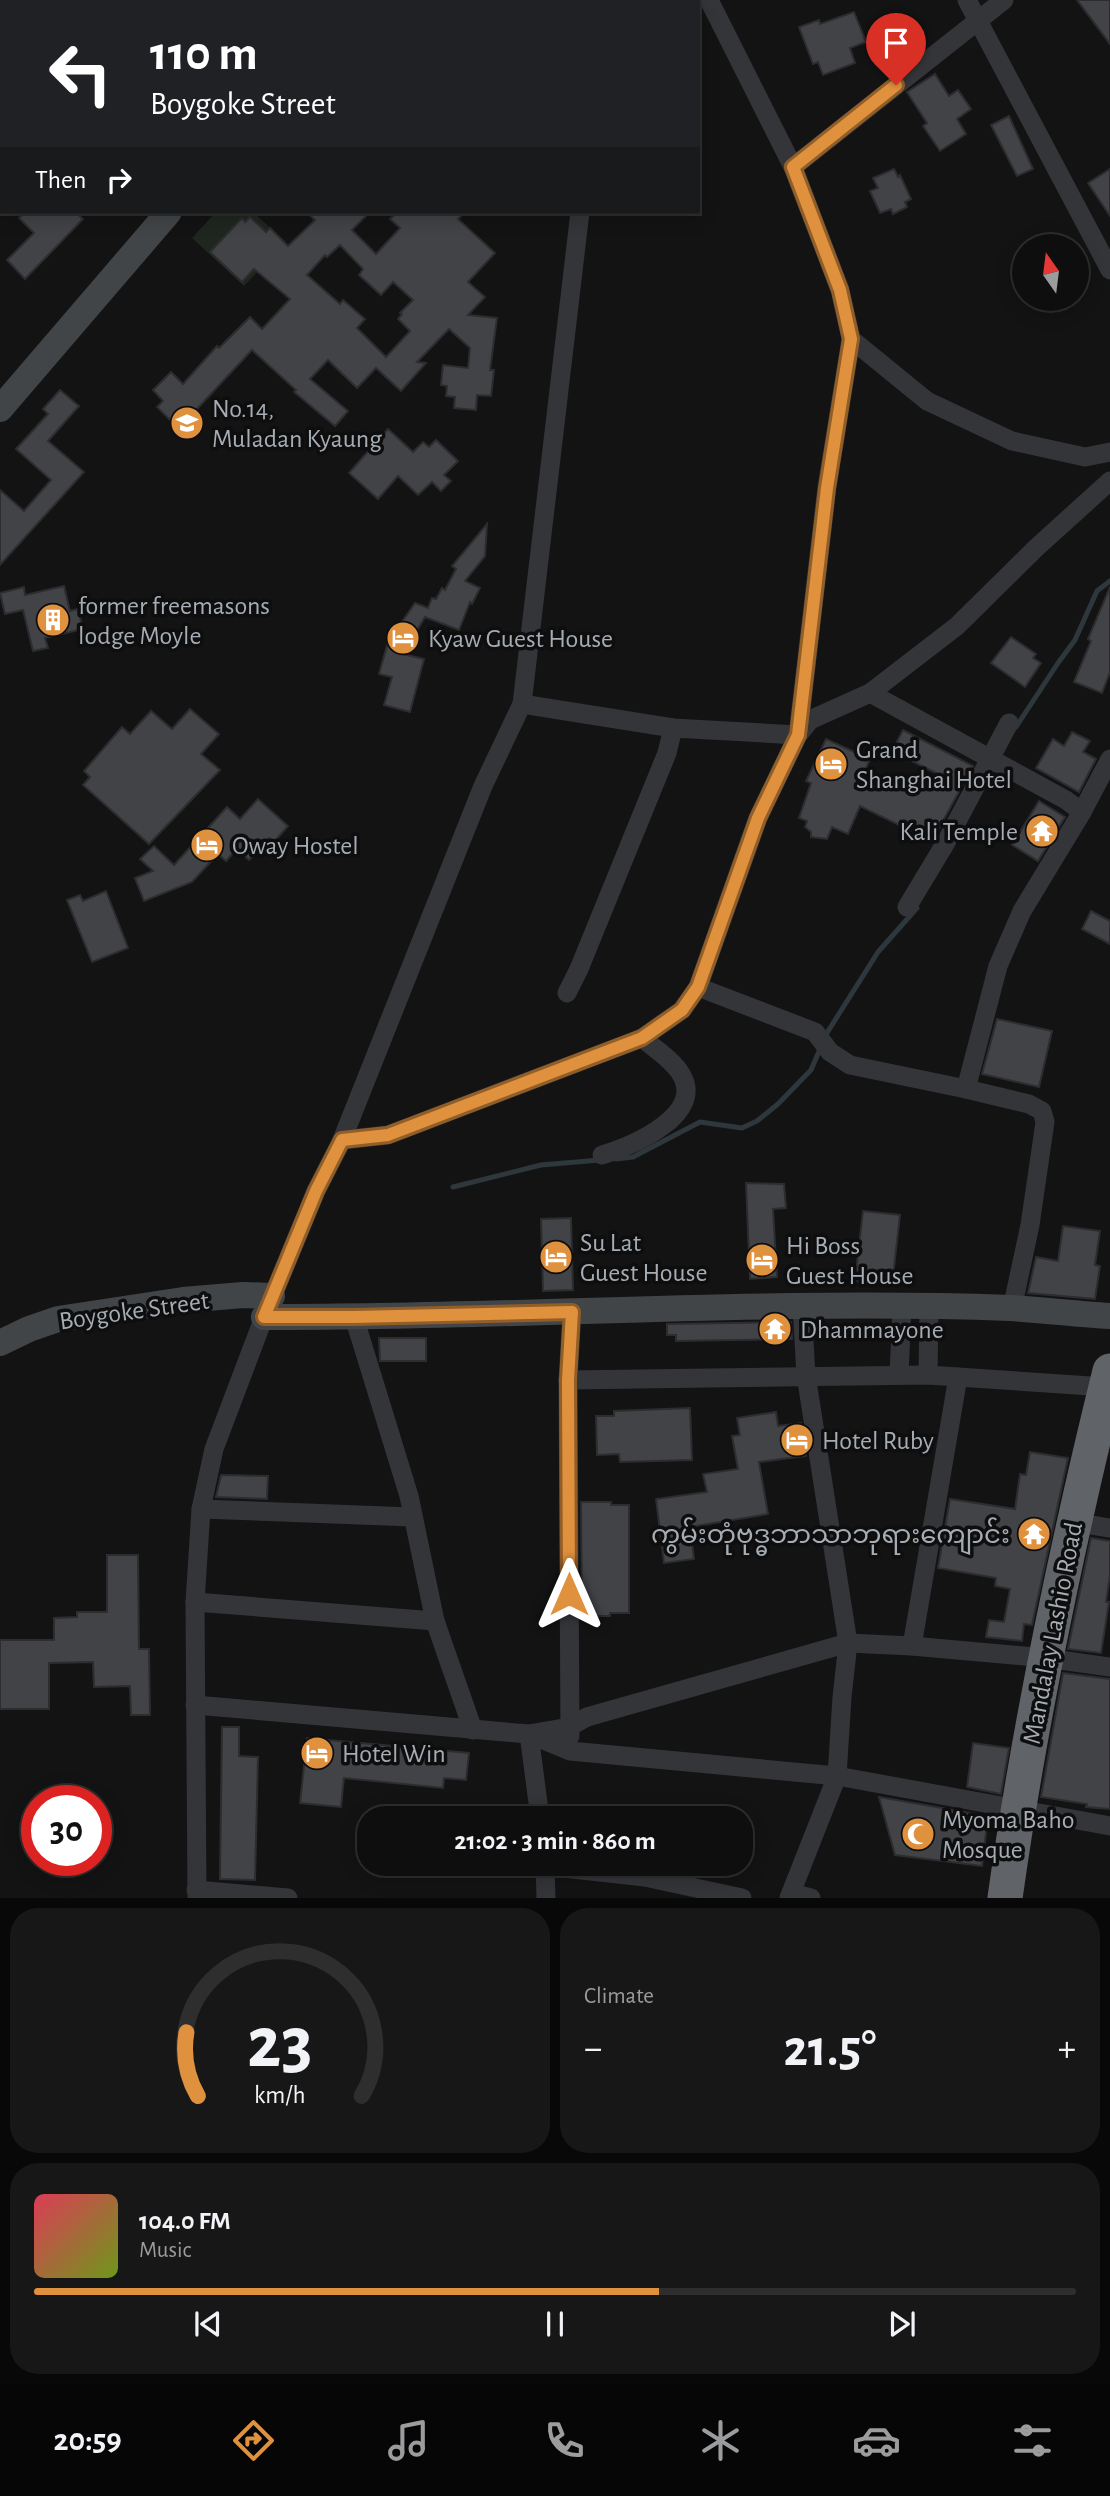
<!DOCTYPE html>
<html lang="en">
<head>
<meta charset="utf-8">
<style>
	:root { --surface:#0e0e0f; --page:#171718; --text:#f1f3f6; --muted:#9b9c9e; --line:#2e2e2f; --accent:#e0913e }
	body { margin:0; font-family:"Alegreya Sans","Noto Sans Myanmar",sans-serif; background:var(--page); color:var(--text); height:100vh; display:flex; flex-direction:column; font-size:26px; white-space:nowrap }
	* { box-sizing:border-box; margin:0 }
	p { font-size:23px; color:var(--muted) }
	.icon { flex:none; width:38px; height:38px; fill:none; stroke:currentColor; stroke-width:2; stroke-linecap:round; stroke-linejoin:round }
	.map { position:relative; height:1898px; overflow:hidden }
	.side { display:flex; flex-direction:column; gap:10px; padding:10px; background:#080808; flex:1 }
	.side>* { flex:none }
	.hud { position:absolute; left:0px; top:0px; width:700px; height:214px; box-shadow:0 4px 18px #0003,0 0 0 2px var(--line); background:#202124; color:#fff; overflow:hidden }
	.needle { width:46px; rotate:346deg }
	.controls { position:absolute; left:1012px; top:234px; display:grid; gap:14px }
	.controls a { display:grid; place-items:center; width:77px; height:77px; border-radius:50%; background:var(--surface); box-shadow:0 4px 18px #0003,0 0 0 2px var(--line); font-size:35px }
	.speed { position:absolute; left:21px; top:1785px; display:flex; gap:14px; font-size:35px; font-weight:700; text-align:center }
	.speed>* { display:grid; place-content:center; width:91px; height:91px; border-radius:50%; background:var(--surface); box-shadow:0 4px 18px #0003,0 0 0 2px var(--line); line-height:1 }
	.speed .limit { border:10px solid #d22; background:#fff; color:#111 }
	.pin { position:absolute; display:grid; place-items:center; width:60px; height:60px; color:#fff; margin:-72px -30px; border-radius:50% 50% 50% 0; rotate:-45deg; box-shadow:0 0 7px #0007 }
	.pin .icon { rotate:45deg }
	.me { position:absolute; width:77px; margin:-38px; rotate:0deg; stroke-linejoin:round; filter:drop-shadow(0 0 5px #0008) }
	.turn { display:flex; align-items:center; gap:24px; height:147px; padding:0 35px; font-size:32px }
	.turn .icon { width:91px; height:91px; stroke-width:2.5 }
	.turn b { display:block; font-size:49px; line-height:60px }
	.then { display:flex; align-items:center; height:66px; padding:0 35px; background:#0003; gap:14px; font-size:26px }
	.big { font-size:52px; font-weight:600; line-height:1.1 }
	.side .card { flex:1; display:flex; flex-direction:column; justify-content:center; gap:10px; min-width:0; padding:0 24px; border-radius:28px; background:var(--page) }
	.side .dial { align-items:center; gap:0 }
	.dial svg { height:182px; overflow:visible; fill:none; stroke:var(--line); stroke-width:7; stroke-linecap:round; text-anchor:middle }
	.dial text { fill:var(--text); stroke:none }
	.song { display:flex; align-items:center; gap:21px }
	.cover { width:84px; height:84px; border-radius:10px; background:linear-gradient(135deg,hsl(350 70% 55%),hsl(80 70% 35%)) }
	.played { height:7px; border-radius:4px; background:linear-gradient(90deg,var(--accent) 60%,var(--line) 60%) }
	.keys { display:flex; justify-content:space-around; direction:ltr }
	.heat { display:flex; justify-content:space-between; align-items:center; font-size:38px; direction:ltr }
	.side .tiles { flex:1; display:grid; gap:10px; grid-template-columns:1fr 1fr }
	.card:last-child { grid-column:span 2 }
	.trip { position:absolute; left:357px; top:1806px; width:396px; height:70px; border-radius:28px; background:var(--surface); box-shadow:0 4px 18px #0003,0 0 0 2px var(--line); font-weight:600; line-height:70px; text-align:center }
	.tab-bar { display:flex; height:112px; justify-content:space-around; align-items:center; background:#060606; color:var(--muted) }
	.tab-bar .icon { width:49px; height:49px }
	.tab-bar .current { color:var(--accent) }
	.tab-bar b { font-size:32px; color:var(--text) }
	.map>svg:first-child { display:block }
	.green { fill:#1f261f }
	.lines { fill:none; stroke-linecap:round; stroke-linejoin:round }
	.stream { stroke:#2d373c; stroke-width:5 }
	.building { fill:#424347; stroke:#2d2d30; stroke-width:2; fill-rule:evenodd }
	.street { stroke:#343539; stroke-width:19 }
	.secondary { stroke:#424548; stroke-width:26 }
	.highway { stroke:#606469; stroke-width:35 }
	.route-casing { stroke:#925e28; stroke-width:18 }
	.route { stroke:#e0913e; stroke-width:12 }
	.labels { text-anchor:middle; stroke-width:7; stroke-linejoin:round; paint-order:stroke }
	.poi-label { font-size:26px; fill:#a5acb3; stroke:#0e0e0f; text-anchor:start }
	.street-label { font-size:26px; fill:#a5acb3; stroke:#0e0e0f }
</style>
</head>
<body>
<div class="map">
<svg width="1110" height="1898" viewBox="0 0 1110 1898">
	<rect width="100%" height="100%" fill="#131314"/>
	<polygon class="green" points="216,212 253,212 286,242 244,286 192,238"/>
	<g class="lines">
		<g class="stream">
			<polyline points="1016,727 1058,663 1075,640 1097,591 1110,581"/>
			<polyline points="825,1036 878,952 917,908"/>
			<polyline points="616,1159 633,1157 700,1122 742,1128 757,1121 778,1104 811,1070 820,1049"/>
			<polyline points="453,1187 541,1165 600,1160"/>
		</g>
	</g>
	<g class="building">
		<polygon points="1077,0 1110,0 1110,44"/>
		<polygon points="854,12 866,42 850,48 855,63 823,75 818,62 813,64 799,27 819,20 820,24"/>
		<polygon points="935,74 949,96 958,90 971,109 957,119 966,134 940,151 923,126 927,123 907,92"/>
		<polygon points="1009,116 1033,169 1017,176 991,125"/>
		<polygon points="894,169 898,177 900,175 911,199 905,202 907,207 893,214 891,209 880,213 870,191 878,188 873,178"/>
		<polygon points="1110,169 1110,216 1088,183"/>
		<polygon points="26,212 75,212 83,219 25,279 7,260 34,233 19,218"/>
		<path d="M306,212H370L352,230L376,254L400,228L390,219L398,212H465L458,219L495,253L468,282L485,297L468,315L497,318L490,370H494L491,396L477,395L476,410L454,408L455,397L446,396L447,386L441,385L443,365L468,368L470,348L449,329L417,362L426,363L401,391L376,368L357,388L328,360L310,379L348,411L335,426L294,392L296,390L252,350L195,411L203,419L193,429L181,418L174,424L157,407L163,401L153,390L171,372L183,384L217,346L219,348L250,317L262,329L290,299L254,269L242,282L210,252L242,218L245,222L250,217L266,232L270,228L288,246L315,220ZM340,245L363,269L359,275L381,295L393,282L413,300L400,313L402,314L398,319L410,331L386,357L357,328L365,319L343,300L340,304L307,275L325,255L327,257Z"/>
		<polygon points="60,390 79,406 48,441 84,472 0,565 0,490 24,511 51,480 16,449 48,414 43,409"/>
		<polygon points="388,429 413,452 423,442 429,447 436,440 458,461 444,475 451,481 441,491 432,482 418,495 398,476 378,499 349,473"/>
		<polygon points="487,524 485,556 465,581 480,588 472,604 470,602 459,630 425,617 403,654 424,659 410,712 384,705 392,677 379,674 388,642 415,603 428,608 432,598 436,599 442,588 445,590 456,569 452,566"/>
		<polygon points="64,586 70,611 78,609 83,629 45,638 48,648 33,651 23,610 5,614 0,593 24,587 25,595"/>
		<polygon points="1110,587 1110,672 1102,693 1074,682 1091,641 1088,639"/>
		<polygon points="1011,637 1036,654 1033,658 1041,663 1025,687 991,663"/>
		<polygon points="190,709 219,734 201,754 220,770 149,844 83,785 90,777 84,771 122,727 130,734 151,711 172,729"/>
		<polygon points="903,730 973,766 932,841 860,806 848,834 832,827 827,839 811,837 811,832 805,827 807,821 799,818 811,783 806,781 826,739 870,759 863,775 895,790 902,785 942,776 892,751"/>
		<polygon points="1072,732 1090,741 1083,752 1096,759 1079,792 1036,768 1053,739 1064,746"/>
		<polygon points="258,799 288,826 274,842 269,838 249,860 237,849 226,861 218,854 192,882 144,901 135,878 153,871 140,859 154,846 174,865 227,807 240,819"/>
		<polygon points="1039,801 1065,817 1038,861 1012,845"/>
		<polygon points="106,891 128,948 92,962 67,900 80,895 83,901"/>
		<polygon points="1091,911 1110,921 1110,944 1082,929"/>
		<polygon points="997,1019 1052,1031 1039,1087 982,1074"/>
		<polygon points="746,1183 784,1184 786,1208 773,1209 777,1277 750,1279"/>
		<polygon points="863,1211 900,1215 892,1285 855,1281"/>
		<polygon points="571,1218 573,1290 543,1291 541,1219"/>
		<polygon points="1063,1226 1100,1231 1095,1265 1100,1266 1095,1299 1028,1293 1036,1257 1058,1261"/>
		<polygon points="791,1322 792,1339 676,1341 676,1335 667,1335 667,1324"/>
		<polygon points="379,1338 426,1338 426,1361 380,1361"/>
		<polygon points="690,1408 692,1460 620,1462 619,1454 597,1455 596,1416 614,1416 614,1411"/>
		<polygon points="776,1412 778,1426 801,1423 806,1456 759,1462 768,1514 690,1527 694,1559 664,1563 656,1499 707,1492 703,1474 738,1469 732,1436 740,1435 737,1418"/>
		<polygon points="1030,1452 1068,1458 1032,1625 1024,1624 1022,1641 986,1637 989,1620 1004,1622 1010,1589 995,1586 996,1578 938,1568 950,1499 1015,1509 1020,1474 1026,1475"/>
		<polygon points="221,1475 268,1476 267,1499 216,1497"/>
		<polygon points="581,1502 611,1502 611,1505 629,1505 629,1613 610,1613 610,1616 582,1616"/>
		<polygon points="1091,1538 1110,1541 1110,1575 1106,1602 1109,1602 1101,1653 1068,1649"/>
		<polygon points="107,1555 138,1555 139,1649 149,1649 150,1715 131,1715 130,1686 94,1687 93,1662 49,1663 49,1709 0,1709 0,1640 54,1640 54,1618 77,1617 77,1612 107,1612"/>
		<polygon points="1063,1673 1110,1679 1110,1809 1086,1807 1087,1804 1041,1797"/>
		<polygon points="222,1727 239,1727 239,1756 258,1757 255,1880 220,1879"/>
		<polygon points="307,1738 469,1753 466,1780 444,1778 443,1788 344,1778 341,1807 300,1803"/>
		<polygon points="973,1743 1009,1748 1001,1794 967,1787"/>
		<polygon points="879,1797 988,1816 982,1866 895,1855"/>
	</g>
	<g class="lines">
		<g class="street">
			<polyline points="967,0 1110,270"/>
			<polyline points="605,2 606,0"/>
			<polyline points="793,167 1004,0"/>
			<polyline points="851,339 927,401 1012,441 1085,457 1110,452"/>
			<polyline points="870,693 1066,800 1082,812"/>
			<polyline points="522,704 673,728 798,735 810,720 870,693 957,626 1036,548 1110,481"/>
			<polyline points="907,907 945,844 1009,723"/>
			<polyline points="698,987 815,1032 830,1052 850,1065 966,1089 1029,1104 1042,1111 1045,1122 1030,1225 1012,1309"/>
			<polyline points="567,993 579,969 667,753 673,728"/>
			<polyline points="966,1089 998,966 1022,911 1082,812 1110,759"/>
			<polyline points="342,1140 388,1135 642,1038 682,1010 698,987 758,818 798,735 827,487 851,339 840,290 793,167 709,0"/>
			<path d="M602,1155C631,1146 710,1114 679,1071C670,1058 654,1048 642,1038"/>
			<polyline points="354,1317 409,1496 435,1621 473,1730"/>
			<polyline points="899,1375 902,1307"/>
			<polyline points="928,1375 929,1307"/>
			<polyline points="568,1380 928,1375 1106,1387"/>
			<polyline points="201,1509 412,1517"/>
			<polyline points="1073,1522 1110,1528"/>
			<polyline points="195,1602 435,1621"/>
			<polyline points="912,1646 958,1377"/>
			<polyline points="195,1705 529,1734 570,1751 837,1776 1110,1826"/>
			<polyline points="570,1736 568,1380 572,1312"/>
			<polyline points="540,1818 529,1734 569,1727 587,1717 848,1643 912,1646 1046,1658 1110,1667"/>
			<polyline points="545,1864 546,1898"/>
			<polyline points="545,1866 645,1877 742,1898"/>
			<polyline points="196,1890 288,1898"/>
			<polyline points="791,1893 811,1898"/>
			<polyline points="197,1898 195,1602 201,1509 214,1449 264,1317 316,1191 342,1140 483,786 522,704 580,212"/>
			<polyline points="789,1898 837,1776 842,1697 848,1643 806,1375 802,1307"/>
		</g>
		<g class="secondary">
			<polyline points="362,2 364,0"/>
			<polyline points="0,409 169,212"/>
			<path d="M264,1317C512,1318 761,1299 1010,1308C1043,1310 1077,1314 1110,1316"/>
			<polyline points="0,1343 29,1329 58,1319 183,1300 243,1295 272,1296"/>
		</g>
		<path class="highway" d="M1005,1898C1030,1720 1067,1545 1110,1371"/>
	</g>
	<g class="lines">
		<defs>
			<polyline id="route" points="569,1594 568,1380 572,1312 354,1317 264,1317 316,1191 342,1140 388,1135 642,1038 682,1010 698,987 758,818 798,735 827,488 851,339 840,290 793,167 896,85"/>
		</defs>
		<use href="#route" class="route-casing"/>
		<use href="#route" class="route"/>
	</g>
	<defs>
		<symbol id="school-disc" viewBox="-11 -11 22 22"><circle r="9.5" fill="#e0913e" stroke="#0e0e0f"/><path d="M0-5L7-2L0 1L-7-2ZM-4 1L0 2.5L4 1V4Q0 6-4 4Z" fill="#fff"/></symbol>
		<symbol id="building-disc" viewBox="-11 -11 22 22"><circle r="9.5" fill="#e0913e" stroke="#0e0e0f"/><path d="M-4-6H4V6H1V3H-1V6H-4ZM-2.5-4.3h1.7v1.8h-1.7ZM.8-4.3h1.7v1.8H.8ZM-2.5-1h1.7V.8h-1.7ZM.8-1h1.7V.8H.8Z" fill="#fff"/></symbol>
		<symbol id="hotel-disc" viewBox="-11 -11 22 22"><circle r="9.5" fill="#e0913e" stroke="#0e0e0f"/><path d="M-6-4.5h1.5V1H6V5H4.5V3h-9V5H-6ZM-4 0a1.8 1.8 0 1 1 3.6 0ZM.5 0V-2.5h3Q6-2.5 6 0Z" fill="#fff"/></symbol>
		<symbol id="temple-disc" viewBox="-11 -11 22 22"><circle r="9.5" fill="#e0913e" stroke="#0e0e0f"/><path d="M0-6L5-2H3V0L6.5 2.5H4V6H1.5V3h-3V6H-4V2.5H-6.5L-3 0V-2H-5Z" fill="#fff"/></symbol>
		<symbol id="mosque-disc" viewBox="-11 -11 22 22"><circle r="9.5" fill="#e0913e" stroke="#0e0e0f"/><path d="M3.5-4.9A6 6 0 1 0 3.5 4.9A5 5 0 1 1 3.5-4.9Z" fill="#fff"/></symbol>
	</defs>
	<g fill-rule="evenodd">
		<use href="#school-disc" x="168" y="404" width="38" height="38"/>
		<use href="#building-disc" x="34" y="601" width="38" height="38"/>
		<use href="#hotel-disc" x="384" y="619" width="38" height="38"/>
		<use href="#hotel-disc" x="812" y="745" width="38" height="38"/>
		<use href="#temple-disc" x="1023" y="812" width="38" height="38"/>
		<use href="#hotel-disc" x="188" y="826" width="38" height="38"/>
		<use href="#hotel-disc" x="537" y="1238" width="38" height="38"/>
		<use href="#hotel-disc" x="743" y="1241" width="38" height="38"/>
		<use href="#temple-disc" x="756" y="1310" width="38" height="38"/>
		<use href="#hotel-disc" x="778" y="1421" width="38" height="38"/>
		<use href="#temple-disc" x="1015" y="1515" width="38" height="38"/>
		<use href="#hotel-disc" x="298" y="1734" width="38" height="38"/>
		<use href="#mosque-disc" x="899" y="1815" width="38" height="38"/>
	</g>
	<g class="labels">
		<g class="poi-label">
			<text x="212" y="417">No.14,<tspan x="212" dy="30">Muladan Kyaung</tspan></text>
			<text x="78" y="614">former freemasons<tspan x="78" dy="30">lodge Moyle</tspan></text>
			<text x="428" y="647">Kyaw Guest House</text>
			<text x="856" y="758">Grand<tspan x="856" dy="30">Shanghai Hotel</tspan></text>
			<text x="1018" y="840" text-anchor="end">Kali Temple</text>
			<text x="232" y="854">Oway Hostel</text>
			<text x="580" y="1251">Su Lat<tspan x="580" dy="30">Guest House</tspan></text>
			<text x="786" y="1254">Hi Boss<tspan x="786" dy="30">Guest House</tspan></text>
			<text x="800" y="1338">Dhammayone</text>
			<text x="822" y="1449">Hotel Ruby</text>
			<text x="1010" y="1543" text-anchor="end">ကွမ်းတုံဗုဒ္ဓဘာသာဘုရားကျောင်း</text>
			<text x="342" y="1762">Hotel Win</text>
			<text x="942" y="1828">Myoma Baho<tspan x="942" dy="30">Mosque</tspan></text>
		</g>
		<g class="street-label">
			<text transform="translate(134 1310) rotate(-8)" y="9">Boygoke Street</text>
			<text transform="translate(1052 1633) rotate(-79)" y="9">Mandalay Lashio Road</text>
		</g>
	</g>
</svg>
<div class="controls">
<a><svg class="needle" viewBox="-14 -14 28 28"><path d="M0-13l5 13h-10z" fill="#e53935"/><path d="M0 13l5-13h-10z" fill="#9b9c9e"/></svg></a>
</div>
<div class="speed"><div class="limit">30</div></div>
<div class="pin" style="left:896px;top:85px;background:#d93025"><svg class="icon" aria-label="arrive" viewBox="0 0 24 24"><path d="M6 21V4h12l-3 4 3 4H6"/></svg></div>
<svg class="me" style="left:569px;top:1594px" viewBox="-20 -20 40 40"><path d="M0-17L14 15 0 8-14 15z" fill="#e0913e" stroke="#fff" stroke-width="4"/></svg>
<div class="trip">21:02 · 3 min · 860 m</div>
<div class="hud">
<div class="turn"><svg class="icon" aria-label="left" viewBox="0 0 24 24"><path d="M17 20v-9H6M10 6l-5 5 5 5"/></svg><div><b>110 m</b>Boygoke Street</div></div>
<div class="then">Then<svg class="icon" aria-label="right" viewBox="0 0 24 24"><path d="M7 20v-9h11M14 6l5 5-5 5"/></svg></div>
</div>
</div>
<section class="side">
<div class="tiles">
<div class="card dial"><svg viewBox="0 0 100 80">
<path d="M14 69A42 42 0 1 1 86 69"/>
<path d="M14 69A42 42 0 0 1 9 41" stroke="#e0913e"/>
<text x="50" y="56" font-size="32" font-weight="700">23</text>
<text x="50" y="72" font-size="11">km/h</text>
</svg></div>
<div class="card"><p>Climate</p>
<div class="heat"><a>−</a><b class="big">21.5°</b><a>+</a></div>
</div>
<div class="card">
<div class="song"><i class="cover"></i><div><b>104.0 FM</b><p>Music</p></div></div>
<div class="played"></div>
<div class="keys"><svg class="icon" aria-label="previous" viewBox="0 0 24 24"><path d="M18 5L8 12l10 7zM5 5v14"/></svg><svg class="icon" aria-label="pause" viewBox="0 0 24 24"><path d="M8 5v14M16 5v14"/></svg><svg class="icon" aria-label="next" viewBox="0 0 24 24"><path d="M6 5l10 7-10 7zM19 5v14"/></svg></div>
</div>
</div>
</section>
<nav class="tab-bar">
<b>20:59</b>
<svg class="icon current" aria-label="directions" viewBox="0 0 24 24"><path d="M12 3l9 9-9 9-9-9zM9 14v-3h6M13 9l2 2-2 2"/></svg>
<svg class="icon" aria-label="music" viewBox="0 0 24 24"><path d="M9 18V5l10-2v13"/><circle cx="6" cy="18" r="3"/><circle cx="16" cy="16" r="3"/></svg>
<svg class="icon" aria-label="phone" viewBox="0 0 24 24"><path d="M5 4h4l2 5-3 2q2 4 5 5l2-3 5 2v4C11 20 4 13 5 4z"/></svg>
<svg class="icon" aria-label="climate" viewBox="0 0 24 24"><path d="M12 3v18M4 7l16 10M4 17L20 7"/></svg>
<svg class="icon" aria-label="car" viewBox="0 0 24 24"><path d="M5 17H2v-5l4-1 3-4h7l3 4 3 1v5h-3M9 17h6M6 11h13"/><circle cx="7" cy="17" r="2"/><circle cx="17" cy="17" r="2"/></svg>
<svg class="icon" aria-label="filters" viewBox="0 0 24 24"><path d="M4 7h16M4 17h16"/><circle cx="9" cy="7" r="2"/><circle cx="15" cy="17" r="2"/></svg>
</nav>
</body>
</html>
